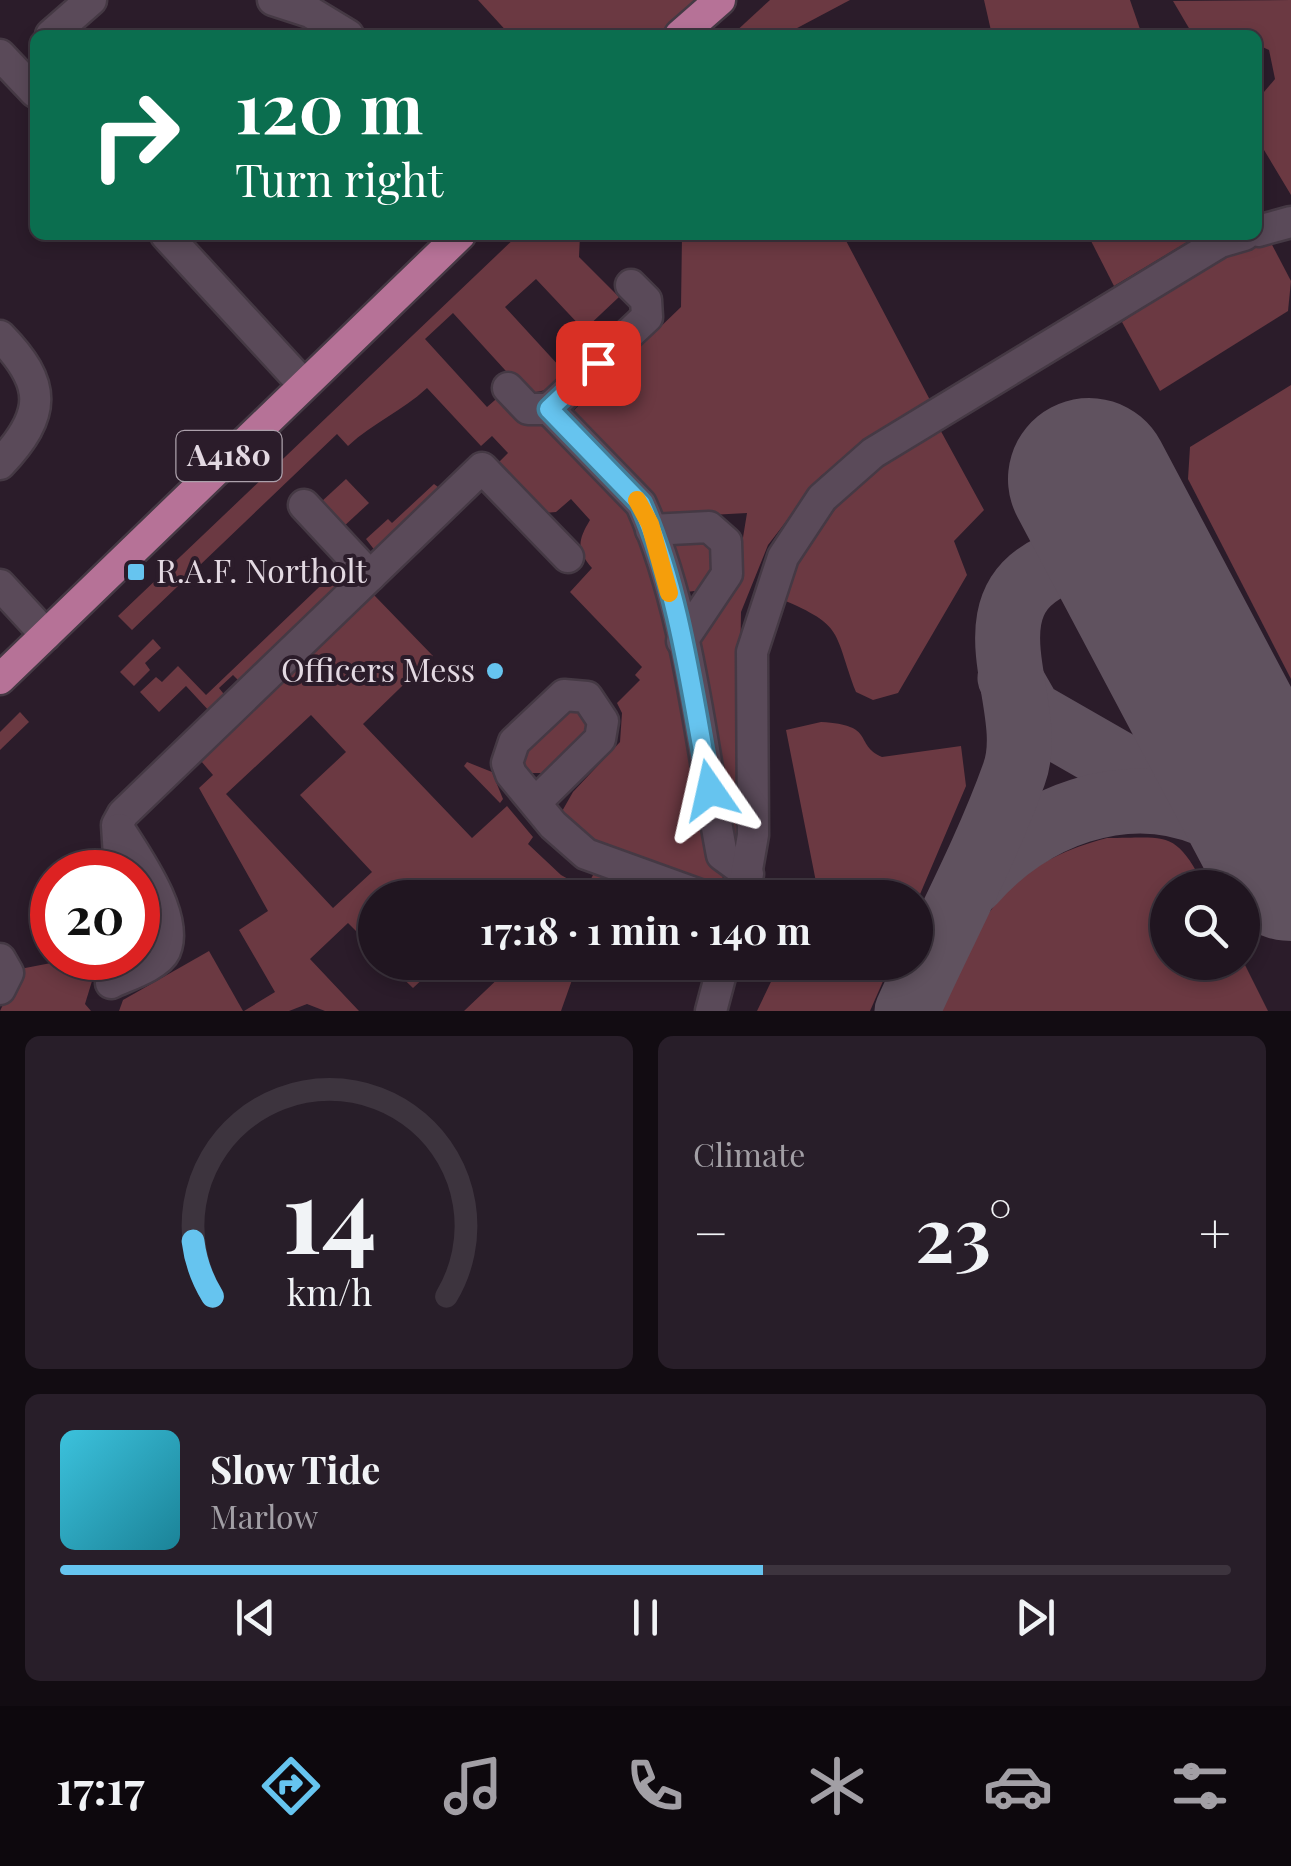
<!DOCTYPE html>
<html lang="en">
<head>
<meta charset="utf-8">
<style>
	:root { --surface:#201520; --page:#281e29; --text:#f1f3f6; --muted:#a29fa5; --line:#3d343e; --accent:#66c4ef }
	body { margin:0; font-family:"Playfair Display",serif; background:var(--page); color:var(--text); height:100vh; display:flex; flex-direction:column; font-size:38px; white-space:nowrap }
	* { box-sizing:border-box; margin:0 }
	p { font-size:32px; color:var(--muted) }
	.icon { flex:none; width:55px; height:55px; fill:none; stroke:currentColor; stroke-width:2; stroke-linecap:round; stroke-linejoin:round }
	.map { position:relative; height:1011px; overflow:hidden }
	.details { display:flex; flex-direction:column; gap:25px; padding:25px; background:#120c12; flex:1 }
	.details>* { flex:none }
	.hud { position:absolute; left:30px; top:30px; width:1232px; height:210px; border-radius:15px; box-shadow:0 5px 15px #0003,0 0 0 2px var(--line); background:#0b6e4f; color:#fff; overflow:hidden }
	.fabs { position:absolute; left:1150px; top:870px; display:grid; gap:20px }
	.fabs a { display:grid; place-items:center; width:110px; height:110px; border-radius:50%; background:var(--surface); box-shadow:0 5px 15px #0003,0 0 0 2px var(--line); font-size:50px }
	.speed { position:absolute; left:30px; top:850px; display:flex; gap:20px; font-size:50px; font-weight:700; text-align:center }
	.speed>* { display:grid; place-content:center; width:130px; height:130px; border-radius:50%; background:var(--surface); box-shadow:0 5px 15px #0003,0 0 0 2px var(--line); line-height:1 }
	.speed .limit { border:15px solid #d22; background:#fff; color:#111 }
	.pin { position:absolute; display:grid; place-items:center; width:85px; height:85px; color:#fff; margin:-42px; border-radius:20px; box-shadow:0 5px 15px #0006 }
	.me { position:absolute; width:110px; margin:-55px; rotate:349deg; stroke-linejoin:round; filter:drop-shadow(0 0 8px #0008) }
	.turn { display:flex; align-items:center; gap:35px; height:210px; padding:0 40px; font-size:45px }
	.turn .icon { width:130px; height:130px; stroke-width:2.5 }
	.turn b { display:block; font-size:70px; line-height:85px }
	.big { font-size:75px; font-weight:700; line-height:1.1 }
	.details .widget { flex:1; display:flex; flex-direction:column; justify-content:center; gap:15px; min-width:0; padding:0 35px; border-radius:15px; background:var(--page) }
	.details .dial { align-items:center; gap:0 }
	.dial svg { height:260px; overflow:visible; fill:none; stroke:var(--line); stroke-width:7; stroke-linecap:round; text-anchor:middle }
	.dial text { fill:var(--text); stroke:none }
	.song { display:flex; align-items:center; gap:30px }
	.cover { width:120px; height:120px; border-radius:15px; background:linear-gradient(135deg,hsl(190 70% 55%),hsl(190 70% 35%)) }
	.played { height:10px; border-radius:5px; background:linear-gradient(90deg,var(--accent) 60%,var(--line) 60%) }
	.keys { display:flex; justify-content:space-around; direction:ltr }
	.heat { display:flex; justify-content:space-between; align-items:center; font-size:55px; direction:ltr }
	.details .tiles { flex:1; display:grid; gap:25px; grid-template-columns:1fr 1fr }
	.widget:last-child { grid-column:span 2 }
	.trip { position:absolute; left:358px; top:880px; width:575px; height:100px; border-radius:50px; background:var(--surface); box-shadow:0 5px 15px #0003,0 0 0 2px var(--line); font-weight:700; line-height:100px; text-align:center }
	.tab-bar { display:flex; height:160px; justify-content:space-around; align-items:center; background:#0d080d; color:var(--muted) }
	.tab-bar .icon { width:70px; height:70px }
	.tab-bar .active { color:var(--accent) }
	.tab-bar b { font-size:45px; color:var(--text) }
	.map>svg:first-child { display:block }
	.green { fill:#6b3942; fill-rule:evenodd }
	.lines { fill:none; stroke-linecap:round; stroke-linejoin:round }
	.taxiway { stroke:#60525f; stroke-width:65 }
	.runway { stroke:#60525f; stroke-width:162 }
	.minor-casing { stroke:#453944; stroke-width:35 }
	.major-casing { stroke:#453944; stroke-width:35 }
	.minor { stroke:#5a4a59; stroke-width:30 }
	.major { stroke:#b67297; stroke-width:30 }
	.route-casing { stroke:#427f9b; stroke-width:25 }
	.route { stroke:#66c4ef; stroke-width:18 }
	.slow { stroke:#f59e0b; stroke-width:18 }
	.poi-dot { fill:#66c4ef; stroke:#2b1c2a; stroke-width:4 }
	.labels { text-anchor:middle; stroke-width:8; stroke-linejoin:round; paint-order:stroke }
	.shield { fill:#2b1c2a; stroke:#aca0ab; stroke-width:2.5 }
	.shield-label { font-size:30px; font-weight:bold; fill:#e3d9e2 }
	.poi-label { font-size:32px; fill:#e3d9e2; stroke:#2b1c2a; text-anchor:start }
</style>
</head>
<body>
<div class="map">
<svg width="1291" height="1011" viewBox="0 0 1291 1011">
	<rect width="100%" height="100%" fill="#2b1c2a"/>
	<g class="green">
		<polygon points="478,0 719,0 680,35 510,35"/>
		<polygon points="770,0 850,0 784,35 732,35"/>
		<polygon points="984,0 1130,0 1142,35 992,35"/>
		<polygon points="1291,0 1291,195 1258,140 1258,99 1275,79 1269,50 1258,45 1258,35 1193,35 1173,1"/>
		<path d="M518,235H580L579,257L619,297L584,330L536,279L505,307L560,367L578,350L587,359L555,388L527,394L453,313L425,339L487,407L502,394L547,423L635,513L677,660L712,860L723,877L715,890L606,852L561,813L573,792L620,742L622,713L617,703L640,680L635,675L642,667L570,592L592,568C576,550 578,540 590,520L571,499L556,512L544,513L496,465L508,453L492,436L481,446L427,388C401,412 374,422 348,446L337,434L132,630L118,616Z"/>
		<polygon points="682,235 843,235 930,400 868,440 821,476 768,545 741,612 737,842 729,843 699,657 703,635 739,562 747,513 656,518 570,414 681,307"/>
		<polygon points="1088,235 1199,235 1114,286"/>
		<polygon points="1269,239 1291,281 1288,311 1160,391 1122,322 1222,255"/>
		<polygon points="1291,385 1291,679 1188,479 1190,447"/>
		<path d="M937,424L984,510L954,541L967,575L898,693L873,700L856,692C833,631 845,626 781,599C818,509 863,480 937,424Z"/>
		<polygon points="346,479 369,503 342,528 320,503"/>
		<polygon points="445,481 448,486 376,552 366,539 388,519 392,523 434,484 438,487"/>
		<polygon points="696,538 711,545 719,561 703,590 686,592 671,547"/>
		<polygon points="337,570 348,582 242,684 233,675 219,688 227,698 211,713 186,686 159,712 140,692 156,677 162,682 178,666 206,695"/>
		<path d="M374,595L433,656L363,724L472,838L507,806L533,837L528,844L561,875L586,889L594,873L668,897L375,898V950L348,923L310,959L359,1011H325L307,1004L289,1011H244L275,992L239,930L268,911L199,788L213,775L201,761ZM311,715L346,752L300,795L372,872L333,908L226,794Z"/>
		<polygon points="153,639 161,648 145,663 150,670 134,686 120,672"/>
		<polygon points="580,707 588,723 586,730 542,773 526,773 520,767 521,751 565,708"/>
		<polygon points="20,712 29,722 0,750 0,732"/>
		<path d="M821,722C877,725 853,744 882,757L961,746L966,786L915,906V898L812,897L817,887L786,730Z"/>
		<polygon points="467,762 492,772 503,799 500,803 464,766"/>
		<path d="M1107,838C1168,838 1175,829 1205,887L1168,888V962L1243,961L1268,1011H939C980,919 1001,866 1107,838Z"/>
		<polygon points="209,951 243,1011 119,1011 123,1000"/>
		<polygon points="52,953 52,958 75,958 86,969 93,964 96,968 85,1004 91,1011 0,1011 20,969 51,963 48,958"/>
		<polygon points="387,963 440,963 413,988"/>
		<polygon points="495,963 578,963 561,1011 464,1011 504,973"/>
		<polygon points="780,963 780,962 891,963 870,1011 757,1011"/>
	</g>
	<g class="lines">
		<g class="taxiway">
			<polyline points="1010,678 1030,713 1187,803"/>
			<path d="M973,882C1029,817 1125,779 1208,815C1239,829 1264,851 1291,871"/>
			<path d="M907,1011C942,933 985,855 1014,774C1039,707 963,608 1053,566C1089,550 1115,565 1144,585"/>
		</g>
		<polyline class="runway" points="1089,479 1291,860"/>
		<defs>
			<g id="minor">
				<polyline points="273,0 310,12 348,35"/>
				<polyline points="51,35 91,0"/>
				<polyline points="0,55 35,92"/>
				<polyline points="1258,231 1291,222"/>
				<polyline points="166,235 303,384"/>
				<path d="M631,285L646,300L647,317L549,409L641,504C689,612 700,740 722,855L748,874"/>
				<path d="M0,336C47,384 47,414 0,464"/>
				<polyline points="508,388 528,409 549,409"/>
				<polyline points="304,505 370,576"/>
				<polyline points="651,530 709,527 726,542 727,574 682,641"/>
				<polyline points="0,585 46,635"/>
				<polyline points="535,803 600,739 603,721 587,697 564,695 514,742 507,763 511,774 553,825 586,854 708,898"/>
				<polyline points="120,872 117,825 123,814 482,468 568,557"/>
				<polyline points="742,898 753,835 752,652 783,557 822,498 873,453 1220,242 1244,235"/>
				<polyline points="0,959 8,973 0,989"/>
				<path d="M111,983C125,976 158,966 165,951C180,917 136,856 119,829"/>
				<polyline points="711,1011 724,962"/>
			</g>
			<g id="major">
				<polyline points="680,35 720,0"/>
				<polyline points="0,679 460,235"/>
			</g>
		</defs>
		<use href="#minor" class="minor-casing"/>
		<use href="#major" class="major-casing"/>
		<use href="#minor" class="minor"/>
		<use href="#major" class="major"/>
	</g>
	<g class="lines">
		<defs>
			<path id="route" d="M598,363L549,409L641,504C680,593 692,695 710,790"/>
		</defs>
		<use href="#route" class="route-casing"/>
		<use href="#route" class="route"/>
		<polyline class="slow" points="637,500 650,524 669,593"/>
	</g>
	<g class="poi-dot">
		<rect x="126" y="562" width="20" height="20" rx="5"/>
		<circle cx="495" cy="671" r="10"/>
	</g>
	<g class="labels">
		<rect class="shield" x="176.5" y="431" width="105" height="50" rx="8"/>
		<g class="shield-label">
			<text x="229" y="466">A4180</text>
		</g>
		<g class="poi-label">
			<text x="156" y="583">R.A.F. Northolt</text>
			<text x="475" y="682" text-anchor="end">Officers Mess</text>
		</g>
	</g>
</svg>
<div class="fabs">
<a><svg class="icon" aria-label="search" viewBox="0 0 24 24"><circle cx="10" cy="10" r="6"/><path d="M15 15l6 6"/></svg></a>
</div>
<div class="speed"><div class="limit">20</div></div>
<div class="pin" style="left:598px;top:363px;background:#d93025"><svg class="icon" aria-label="arrive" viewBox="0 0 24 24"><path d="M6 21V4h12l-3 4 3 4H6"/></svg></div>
<svg class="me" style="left:710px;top:790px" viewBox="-20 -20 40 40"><path d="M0-17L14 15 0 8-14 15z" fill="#66c4ef" stroke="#fff" stroke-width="4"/></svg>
<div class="trip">17:18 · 1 min · 140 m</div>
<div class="hud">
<div class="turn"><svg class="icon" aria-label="right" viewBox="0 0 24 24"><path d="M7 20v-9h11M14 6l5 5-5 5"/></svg><div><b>120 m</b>Turn right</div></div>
</div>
</div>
<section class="details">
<div class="tiles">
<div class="widget dial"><svg viewBox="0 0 100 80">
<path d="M14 69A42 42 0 1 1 86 69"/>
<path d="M14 69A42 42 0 0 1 8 52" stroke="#66c4ef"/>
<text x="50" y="56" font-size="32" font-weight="700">14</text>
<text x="50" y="72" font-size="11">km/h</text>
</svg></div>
<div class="widget"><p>Climate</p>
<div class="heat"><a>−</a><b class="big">23°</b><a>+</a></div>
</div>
<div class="widget">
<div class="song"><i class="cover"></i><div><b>Slow Tide</b><p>Marlow</p></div></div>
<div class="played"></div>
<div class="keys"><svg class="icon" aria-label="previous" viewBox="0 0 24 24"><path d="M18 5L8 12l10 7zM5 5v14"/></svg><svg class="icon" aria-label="pause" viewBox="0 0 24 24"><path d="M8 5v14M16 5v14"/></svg><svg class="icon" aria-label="next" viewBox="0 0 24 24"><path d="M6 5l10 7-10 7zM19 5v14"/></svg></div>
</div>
</div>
</section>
<nav class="tab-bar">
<b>17:17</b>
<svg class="icon active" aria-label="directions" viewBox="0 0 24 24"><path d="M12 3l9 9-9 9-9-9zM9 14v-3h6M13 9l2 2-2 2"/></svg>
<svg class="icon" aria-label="music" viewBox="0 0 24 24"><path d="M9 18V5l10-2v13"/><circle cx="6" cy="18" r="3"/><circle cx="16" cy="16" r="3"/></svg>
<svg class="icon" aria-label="phone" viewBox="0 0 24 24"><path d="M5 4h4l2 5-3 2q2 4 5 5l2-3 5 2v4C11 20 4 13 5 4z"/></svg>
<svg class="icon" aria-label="climate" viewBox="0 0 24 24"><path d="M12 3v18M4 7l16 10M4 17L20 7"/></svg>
<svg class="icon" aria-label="car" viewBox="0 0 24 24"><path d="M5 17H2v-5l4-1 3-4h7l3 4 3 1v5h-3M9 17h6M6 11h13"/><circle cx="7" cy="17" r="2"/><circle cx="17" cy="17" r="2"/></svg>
<svg class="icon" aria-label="filters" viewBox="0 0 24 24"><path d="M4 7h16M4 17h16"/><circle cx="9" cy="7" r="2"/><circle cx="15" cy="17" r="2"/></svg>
</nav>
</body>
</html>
